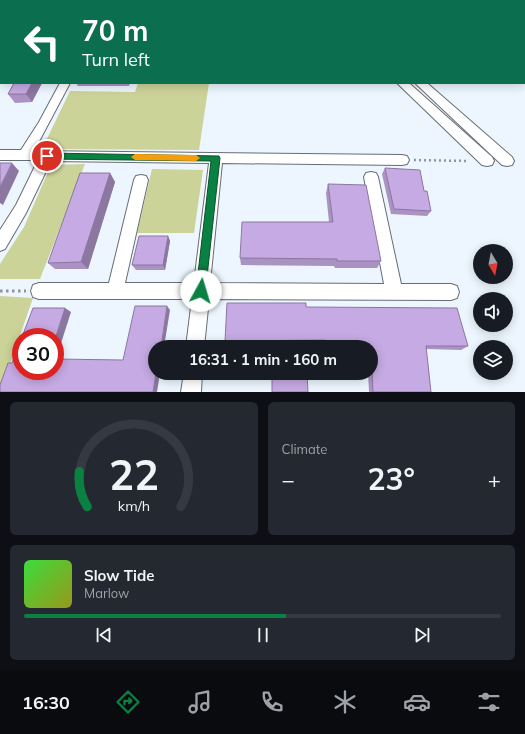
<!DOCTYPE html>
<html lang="en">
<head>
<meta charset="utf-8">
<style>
	:root { --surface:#171b24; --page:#242831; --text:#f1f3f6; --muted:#9ea1a6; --line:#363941; --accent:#0b8043 }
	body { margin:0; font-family:Mulish,sans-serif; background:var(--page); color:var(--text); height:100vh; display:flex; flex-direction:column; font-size:15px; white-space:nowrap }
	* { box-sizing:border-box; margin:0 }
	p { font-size:13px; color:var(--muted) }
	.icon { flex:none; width:22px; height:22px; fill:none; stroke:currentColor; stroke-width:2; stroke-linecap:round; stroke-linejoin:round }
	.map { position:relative; height:392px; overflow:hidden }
	.side { display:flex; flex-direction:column; gap:10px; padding:10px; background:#0d0f14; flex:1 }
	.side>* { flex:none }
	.guide { position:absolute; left:0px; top:0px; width:525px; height:84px; box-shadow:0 2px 10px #0003; background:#0b6e4f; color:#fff; overflow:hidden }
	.needle { width:26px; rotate:170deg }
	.fabs { position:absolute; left:473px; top:244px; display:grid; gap:8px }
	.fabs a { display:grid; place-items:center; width:40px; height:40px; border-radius:50%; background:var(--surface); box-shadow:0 2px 10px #0003; font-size:20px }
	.speed { position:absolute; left:12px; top:328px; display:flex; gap:8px; font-size:20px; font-weight:700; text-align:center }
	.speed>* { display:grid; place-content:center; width:52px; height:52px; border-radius:50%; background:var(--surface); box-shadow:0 2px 10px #0003; line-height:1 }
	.speed .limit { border:6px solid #d22; background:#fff; color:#111 }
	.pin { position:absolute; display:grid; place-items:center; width:34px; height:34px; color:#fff; margin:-17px; border:2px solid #fff; border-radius:50%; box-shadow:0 1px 4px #0007 }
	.me { position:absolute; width:44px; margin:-22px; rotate:6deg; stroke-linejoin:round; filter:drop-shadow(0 0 3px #0008) }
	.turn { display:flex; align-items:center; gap:14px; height:84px; padding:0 16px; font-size:18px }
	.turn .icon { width:52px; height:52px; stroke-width:2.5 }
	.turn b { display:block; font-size:28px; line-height:34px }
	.big { font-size:30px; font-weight:700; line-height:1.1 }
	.side .card { flex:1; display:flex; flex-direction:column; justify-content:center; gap:6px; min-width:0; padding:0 14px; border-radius:6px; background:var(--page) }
	.side .dial { align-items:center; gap:0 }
	.dial svg { height:104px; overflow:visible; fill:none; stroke:var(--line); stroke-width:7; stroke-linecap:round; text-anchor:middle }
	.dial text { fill:var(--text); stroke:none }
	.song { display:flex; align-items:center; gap:12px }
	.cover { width:48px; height:48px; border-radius:6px; background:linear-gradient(135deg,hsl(120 70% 55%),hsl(60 70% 35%)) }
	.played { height:4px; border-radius:2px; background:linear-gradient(90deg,var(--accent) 55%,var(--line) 55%) }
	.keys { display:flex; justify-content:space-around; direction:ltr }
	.heat { display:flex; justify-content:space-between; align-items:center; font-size:22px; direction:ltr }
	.side .tiles { flex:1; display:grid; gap:10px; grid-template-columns:1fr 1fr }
	.card:last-child { grid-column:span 2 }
	.trip { position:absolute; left:148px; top:340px; width:230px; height:40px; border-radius:20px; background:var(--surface); box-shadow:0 2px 10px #0003; font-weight:700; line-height:40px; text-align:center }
	.dock { display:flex; height:64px; justify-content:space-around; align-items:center; background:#090b0e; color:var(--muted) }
	.dock .icon { width:28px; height:28px }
	.dock .on { color:var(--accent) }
	.dock b { font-size:18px; color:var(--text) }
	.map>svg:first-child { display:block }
	.green { fill:#ccd398 }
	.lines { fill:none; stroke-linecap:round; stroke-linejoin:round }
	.minor-casing { stroke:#666d73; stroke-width:2 }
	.path-far1 { stroke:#8f959a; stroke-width:2.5; stroke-dasharray:2 3; stroke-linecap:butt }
	.path { stroke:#8f959a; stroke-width:3; stroke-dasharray:2.5 3.5; stroke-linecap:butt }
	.minor { fill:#fff; fill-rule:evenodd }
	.wall { fill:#aa92c3 }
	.shaded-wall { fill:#8b779f }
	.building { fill:#c6aae3; stroke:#8b779f }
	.route { fill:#0b8043; stroke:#07532c }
	.slow { fill:#f59e0b }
</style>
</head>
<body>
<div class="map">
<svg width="525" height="392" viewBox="0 0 525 392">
	<rect width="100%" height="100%" fill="#edf6fe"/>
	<g class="green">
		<polygon points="138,83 209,83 199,150 42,149 70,91 135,92"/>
		<polygon points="85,164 40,279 0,279 0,264 24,227 51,165"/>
		<polygon points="152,169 203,170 194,233 137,233"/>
		<polygon points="0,296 33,298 2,387 0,386"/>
	</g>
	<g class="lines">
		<defs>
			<g id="minor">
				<rect x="101" y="0" width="8" height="1"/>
				<rect x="309" y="0" width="9" height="1"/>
				<rect x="324" y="0" width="9" height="1"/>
				<polygon points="1,12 1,20 0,20 0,13"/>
				<polygon points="60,83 70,83 34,151 402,155 407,156 409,160 407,164 402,165 222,163 210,283 384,284 364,177 366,173 371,172 376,173 378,177 401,284 451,284 457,286 459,292 457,298 451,300 209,299 204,347 186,347 192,299 39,299 33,297 31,291 33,285 39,283 109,283 134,180 136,176 141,175 146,176 148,180 125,283 194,283 209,163 51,161 26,213 5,249 0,251 0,230 16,205 38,160 0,160 0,150 21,150 39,122"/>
				<polygon points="397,83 409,83 492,157 494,161 492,165 487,166 482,165"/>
				<polygon points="415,83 427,83 512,157 514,161 512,165 507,166 502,165"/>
				<polygon points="184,373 202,373 201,392 181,392"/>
			</g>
		</defs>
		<use href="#minor" class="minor-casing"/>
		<polyline class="path-far1" points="414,160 469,161"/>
		<polyline class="path" points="0,291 26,291"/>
		<use href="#minor" class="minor"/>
	</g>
	<g class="wall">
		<polygon points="14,83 42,83 32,102 15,103 8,94"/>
		<polygon points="76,83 130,83 129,86 78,86"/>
		<polygon points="385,168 424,191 431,211 427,216 391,214 382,174"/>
		<polygon points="110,173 115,182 88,269 55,269 48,263"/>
		<polygon points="328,184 381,261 377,268 335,268 334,266 241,265 240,258 329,222 326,193"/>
		<polygon points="168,236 170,241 165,270 136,270 132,265"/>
		<polygon points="306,307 468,346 461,350 426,349 431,392 369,392 368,373 371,373 371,347 323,347 323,344 226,344 225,341"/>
	</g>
	<g class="shaded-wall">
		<polygon points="38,0 45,0 44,1 38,1"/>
		<polygon points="1,64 1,78 0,80 0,66"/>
		<polygon points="32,83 42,83 32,102 26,94"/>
		<polygon points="12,163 19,171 3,205 0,203 0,187"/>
		<polygon points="110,173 115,182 88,269 81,262"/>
		<polygon points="168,236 170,241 165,270 163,265"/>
		<polygon points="167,306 170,310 164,347 161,347"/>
		<polygon points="65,308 71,312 55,362 55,339"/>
		<polygon points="156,373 160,373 157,392 153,392"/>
	</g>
	<g class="building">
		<polygon points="19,0 38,0 38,1 18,1"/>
		<polygon points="137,0 154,0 153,1 137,1"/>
		<polygon points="1,32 1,64 0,66 0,34"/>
		<polygon points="14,83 32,83 26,94 8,94"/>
		<polygon points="0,163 12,163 0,187"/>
		<polygon points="385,168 420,170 424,191 427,191 431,211 394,209"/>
		<polygon points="80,173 110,173 81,262 48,263"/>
		<polygon points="328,184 366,185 381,261 337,261 337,259 240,258 242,222 333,222"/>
		<polygon points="139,236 168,236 163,265 132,265"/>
		<polygon points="227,303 306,303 306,307 457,308 468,346 426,346 431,392 373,392 371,347 370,347 370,345 325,345 325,340 225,341"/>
		<polygon points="135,306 167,306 161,347 155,347 155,373 156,373 153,392 0,392 0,385 8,363 12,363 21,339 21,371 55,371 55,359 123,360"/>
		<polygon points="33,308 65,308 55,339 55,337 22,337"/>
		<polygon points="272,373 307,373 308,392 272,392"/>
	</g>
	<polygon class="route" points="47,153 219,156 220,158 205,295 201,297 197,295 196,291 211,161 47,159 43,156"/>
	<polygon class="slow" points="135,154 196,155 200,158 196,161 135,160 131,157"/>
</svg>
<div class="fabs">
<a><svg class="needle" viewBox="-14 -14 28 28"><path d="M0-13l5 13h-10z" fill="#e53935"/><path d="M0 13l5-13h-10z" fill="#9ea1a6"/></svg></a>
<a><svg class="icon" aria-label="sound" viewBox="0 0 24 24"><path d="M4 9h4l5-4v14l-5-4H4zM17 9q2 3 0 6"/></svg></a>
<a><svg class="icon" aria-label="layers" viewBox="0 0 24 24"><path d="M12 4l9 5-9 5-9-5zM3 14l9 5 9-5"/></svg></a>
</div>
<div class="speed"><div class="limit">30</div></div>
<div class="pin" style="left:47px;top:156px;background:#d93025"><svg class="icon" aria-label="arrive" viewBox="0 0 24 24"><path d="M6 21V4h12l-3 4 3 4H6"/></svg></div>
<svg class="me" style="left:201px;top:291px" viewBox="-20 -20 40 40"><circle r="19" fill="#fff"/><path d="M0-13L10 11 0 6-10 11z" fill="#0b8043"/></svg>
<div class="trip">16:31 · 1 min · 160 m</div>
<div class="guide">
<div class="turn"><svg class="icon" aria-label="left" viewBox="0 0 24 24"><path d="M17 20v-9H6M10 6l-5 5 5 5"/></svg><div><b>70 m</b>Turn left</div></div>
</div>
</div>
<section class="side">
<div class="tiles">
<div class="card dial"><svg viewBox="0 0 100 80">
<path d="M14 69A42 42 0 1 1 86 69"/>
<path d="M14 69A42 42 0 0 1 8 42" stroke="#0b8043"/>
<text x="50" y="56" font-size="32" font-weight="700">22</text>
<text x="50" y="72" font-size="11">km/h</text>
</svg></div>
<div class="card"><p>Climate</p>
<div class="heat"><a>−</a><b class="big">23°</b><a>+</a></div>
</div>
<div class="card">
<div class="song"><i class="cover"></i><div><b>Slow Tide</b><p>Marlow</p></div></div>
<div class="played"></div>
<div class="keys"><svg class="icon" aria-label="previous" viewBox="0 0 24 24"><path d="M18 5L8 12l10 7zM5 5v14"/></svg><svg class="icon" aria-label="pause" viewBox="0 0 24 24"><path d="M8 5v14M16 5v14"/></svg><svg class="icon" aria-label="next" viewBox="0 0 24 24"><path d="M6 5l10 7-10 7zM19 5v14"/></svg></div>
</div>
</div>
</section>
<nav class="dock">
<b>16:30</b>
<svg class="icon on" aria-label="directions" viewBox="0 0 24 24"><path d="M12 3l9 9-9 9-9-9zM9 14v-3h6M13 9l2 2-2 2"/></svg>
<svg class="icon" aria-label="music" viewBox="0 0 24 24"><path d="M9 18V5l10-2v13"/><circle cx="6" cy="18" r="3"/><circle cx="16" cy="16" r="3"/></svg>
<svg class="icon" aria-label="phone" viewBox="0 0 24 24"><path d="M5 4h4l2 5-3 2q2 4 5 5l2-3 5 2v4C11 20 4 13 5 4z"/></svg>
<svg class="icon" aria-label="climate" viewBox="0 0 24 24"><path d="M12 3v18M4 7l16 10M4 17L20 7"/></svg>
<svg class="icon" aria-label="car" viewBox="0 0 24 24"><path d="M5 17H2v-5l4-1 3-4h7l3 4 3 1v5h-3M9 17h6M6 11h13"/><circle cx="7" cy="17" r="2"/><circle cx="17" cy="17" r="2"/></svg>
<svg class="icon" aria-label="filters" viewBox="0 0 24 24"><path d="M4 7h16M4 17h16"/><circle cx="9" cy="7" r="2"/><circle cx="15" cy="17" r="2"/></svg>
</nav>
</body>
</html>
